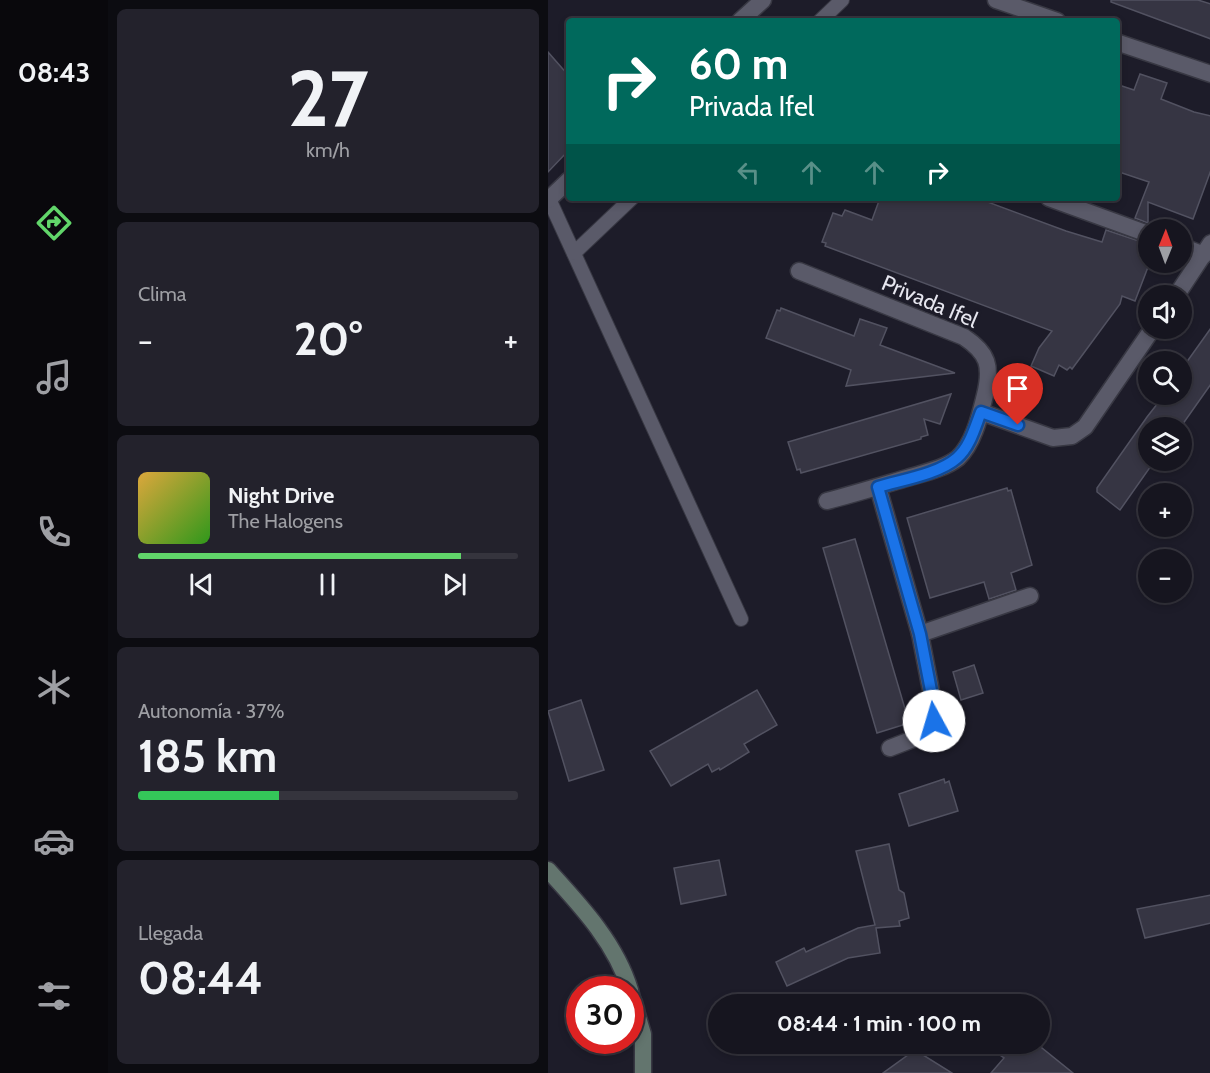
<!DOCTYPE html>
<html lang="es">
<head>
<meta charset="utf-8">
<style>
	:root { --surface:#16151f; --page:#23222c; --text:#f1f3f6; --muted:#9e9fa4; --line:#35343d; --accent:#61d56a }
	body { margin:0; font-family:Cabin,sans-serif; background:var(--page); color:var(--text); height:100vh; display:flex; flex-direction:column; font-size:22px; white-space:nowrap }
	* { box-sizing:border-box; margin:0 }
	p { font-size:20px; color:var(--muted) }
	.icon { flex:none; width:33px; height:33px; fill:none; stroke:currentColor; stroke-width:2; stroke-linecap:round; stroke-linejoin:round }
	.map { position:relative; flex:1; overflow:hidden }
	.side { display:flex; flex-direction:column; gap:9px; padding:9px; background:#0c0c11; width:440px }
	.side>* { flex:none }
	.guide { position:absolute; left:18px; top:18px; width:554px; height:183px; border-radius:6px; box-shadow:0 3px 9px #0003,0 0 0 2px var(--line); background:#00695c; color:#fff; overflow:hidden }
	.needle { width:39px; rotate:1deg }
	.fabs { position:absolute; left:590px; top:219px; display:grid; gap:12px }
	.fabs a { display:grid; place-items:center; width:54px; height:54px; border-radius:50%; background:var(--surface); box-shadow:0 3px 9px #0003,0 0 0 2px var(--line); font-size:30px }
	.speed { position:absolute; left:18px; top:976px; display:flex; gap:12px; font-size:30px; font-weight:700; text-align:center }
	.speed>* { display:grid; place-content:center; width:78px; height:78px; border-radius:50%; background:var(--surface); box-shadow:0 3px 9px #0003,0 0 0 2px var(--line); line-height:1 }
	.speed .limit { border:9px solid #d22; background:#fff; color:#111 }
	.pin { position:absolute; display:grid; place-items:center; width:51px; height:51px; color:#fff; margin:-62px -26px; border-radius:50% 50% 50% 0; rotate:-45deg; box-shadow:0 0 6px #0007 }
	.pin .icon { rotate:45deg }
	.me { position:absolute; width:66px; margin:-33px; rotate:354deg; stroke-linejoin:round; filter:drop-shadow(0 0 4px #0008) }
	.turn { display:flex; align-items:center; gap:21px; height:126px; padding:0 24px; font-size:27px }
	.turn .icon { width:78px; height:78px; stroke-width:2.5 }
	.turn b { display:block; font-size:42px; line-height:51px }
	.lanes { display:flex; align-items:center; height:57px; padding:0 24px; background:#0003; justify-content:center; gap:30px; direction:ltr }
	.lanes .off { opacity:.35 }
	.big { font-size:45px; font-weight:700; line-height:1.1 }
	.side .card { flex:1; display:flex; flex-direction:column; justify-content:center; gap:9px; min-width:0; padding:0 21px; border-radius:9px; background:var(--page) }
	.side .dial { align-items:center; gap:0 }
	.dial b { font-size:78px; line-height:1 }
	.song { display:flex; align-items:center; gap:18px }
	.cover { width:72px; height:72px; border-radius:9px; background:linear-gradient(135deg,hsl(40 70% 55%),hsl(110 70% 35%)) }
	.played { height:6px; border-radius:3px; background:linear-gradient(90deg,var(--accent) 85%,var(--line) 85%) }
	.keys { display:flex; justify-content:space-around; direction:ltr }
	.heat { display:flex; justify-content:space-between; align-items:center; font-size:33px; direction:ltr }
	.charge { height:9px; border-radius:4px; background:linear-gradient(90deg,#34c759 37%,var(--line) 0) }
	.trip { position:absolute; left:160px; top:994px; width:342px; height:60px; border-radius:30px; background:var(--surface); box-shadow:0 3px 9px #0003,0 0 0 2px var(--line); font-weight:700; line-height:60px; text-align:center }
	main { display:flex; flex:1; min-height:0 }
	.menu { display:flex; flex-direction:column; width:108px; justify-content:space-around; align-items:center; background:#09080c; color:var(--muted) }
	.menu .icon { width:42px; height:42px }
	.menu .on { color:var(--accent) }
	.menu b { font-size:27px; color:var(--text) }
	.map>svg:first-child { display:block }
	.building { fill:#363543; stroke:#525261; stroke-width:1.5 }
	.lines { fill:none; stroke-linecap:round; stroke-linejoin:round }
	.service-casing { stroke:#383843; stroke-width:16 }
	.minor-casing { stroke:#383843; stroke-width:19 }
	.tertiary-casing { stroke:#383843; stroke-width:19 }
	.secondary-casing { stroke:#383843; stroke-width:19 }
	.service { stroke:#5a5a69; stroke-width:14 }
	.minor { stroke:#5a5a69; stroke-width:16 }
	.tertiary { stroke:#5a5a69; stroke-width:16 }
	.secondary { stroke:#63756e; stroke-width:16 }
	.route-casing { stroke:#114b97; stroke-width:15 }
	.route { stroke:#1a73e8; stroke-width:10 }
	.labels { text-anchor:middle; stroke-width:6; stroke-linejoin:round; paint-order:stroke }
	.street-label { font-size:22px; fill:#e6e6ef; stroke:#1d1c29 }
</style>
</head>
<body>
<main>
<nav class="menu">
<b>08:43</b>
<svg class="icon on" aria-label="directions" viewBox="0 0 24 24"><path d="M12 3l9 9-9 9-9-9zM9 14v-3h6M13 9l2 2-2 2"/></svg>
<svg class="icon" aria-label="music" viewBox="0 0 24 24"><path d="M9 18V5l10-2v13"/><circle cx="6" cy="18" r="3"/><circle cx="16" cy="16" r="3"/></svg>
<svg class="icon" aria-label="phone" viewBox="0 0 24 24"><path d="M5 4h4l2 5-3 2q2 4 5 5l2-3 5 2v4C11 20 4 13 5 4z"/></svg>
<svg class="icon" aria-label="climate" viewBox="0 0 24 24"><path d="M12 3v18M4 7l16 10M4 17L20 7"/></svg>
<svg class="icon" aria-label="car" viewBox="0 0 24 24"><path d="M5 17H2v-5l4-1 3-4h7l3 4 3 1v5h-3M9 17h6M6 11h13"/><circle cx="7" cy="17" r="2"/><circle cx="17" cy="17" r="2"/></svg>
<svg class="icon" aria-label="filters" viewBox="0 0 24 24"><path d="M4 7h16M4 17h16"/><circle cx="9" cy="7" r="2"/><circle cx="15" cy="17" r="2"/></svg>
</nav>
<section class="side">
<div class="card dial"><b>27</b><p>km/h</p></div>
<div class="card"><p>Clima</p>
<div class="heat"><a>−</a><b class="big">20°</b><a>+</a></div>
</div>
<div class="card">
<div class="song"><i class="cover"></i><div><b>Night Drive</b><p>The Halogens</p></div></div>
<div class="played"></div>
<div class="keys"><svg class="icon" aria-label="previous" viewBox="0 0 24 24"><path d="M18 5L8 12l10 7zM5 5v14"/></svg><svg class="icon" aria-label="pause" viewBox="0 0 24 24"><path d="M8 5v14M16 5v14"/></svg><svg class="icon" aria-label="next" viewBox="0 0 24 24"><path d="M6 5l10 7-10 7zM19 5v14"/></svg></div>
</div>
<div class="card"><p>Autonomía · 37%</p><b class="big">185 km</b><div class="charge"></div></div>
<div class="card"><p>Llegada</p><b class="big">08:44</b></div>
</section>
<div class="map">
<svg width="663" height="1073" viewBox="0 0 663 1073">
	<rect width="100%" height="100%" fill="#1d1c29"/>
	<g class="building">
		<polygon points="563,0 650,0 663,4 663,39 563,2"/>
		<polygon points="0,52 21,76 21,150 0,172"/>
		<polygon points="592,74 619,83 613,99 646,112 663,116 663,170 645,219 600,202 600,223 587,218 601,182 568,171 568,84 586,90"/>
		<polygon points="332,198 418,198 425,200 426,198 429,198 518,231 554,242 558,230 600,244 600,267 587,301 574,296 572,304 524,369 522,367 519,370 511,365 506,376 483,366 491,348 504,331 277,246 278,243 274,242 285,213 294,216 297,210 324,220"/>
		<polygon points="233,308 306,336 312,319 339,328 332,345 407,373 298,386 303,370 218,338 229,310 232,311"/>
		<polygon points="663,328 663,384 632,428 600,428 600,460 617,460 612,468 605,463 572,510 549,492 549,488 599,417 617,394 633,394 633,370"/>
		<polygon points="403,394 392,424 376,419 380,435 373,437 373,439 253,473 252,469 249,470 240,442"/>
		<polygon points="459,488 460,491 463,490 484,565 463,573 468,590 441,599 436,582 382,598 359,518"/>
		<polygon points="307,539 360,719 357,720 358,724 329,733 275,548"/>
		<polygon points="426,665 435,693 413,700 405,672"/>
		<polygon points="209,690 229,725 196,744 201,752 172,770 171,768 164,772 160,764 123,786 102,751"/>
		<polygon points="33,700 56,770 21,781 0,711"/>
		<polygon points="396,779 397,783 401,781 410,811 361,826 351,794"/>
		<polygon points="341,844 351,890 356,893 361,918 351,921 352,926 328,928 332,953 300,958 239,986 228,962 256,948 258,952 310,928 327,925 308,851"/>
		<polygon points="171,860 178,895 133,904 126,868"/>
		<polygon points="663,895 663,923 597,938 589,909"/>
		<polygon points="436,1044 489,1044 525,1073 443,1073 456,1058"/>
		<polygon points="367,1050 404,1073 335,1073"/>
	</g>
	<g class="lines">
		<defs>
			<g id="service">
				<polyline points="272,21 294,0"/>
				<polyline points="1,199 193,619"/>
				<polyline points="26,253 84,198"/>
			</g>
			<g id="minor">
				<polyline points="448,0 509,21"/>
				<polyline points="568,42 663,74"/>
				<polyline points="501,198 600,234"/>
				<polyline points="633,246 656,255"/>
				<path d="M251,271L416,337C440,353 444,366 437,395C432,415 426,443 410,458C396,469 375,473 359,478C332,486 306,494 279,501"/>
				<polyline points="628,296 663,243"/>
				<polyline points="433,412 505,438 524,436 537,427 605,328"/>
				<polyline points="330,487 372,634 386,706 386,721 378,734 342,748"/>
				<polyline points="372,634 482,596"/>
			</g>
			<g id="tertiary">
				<polyline points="192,21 215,0"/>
				<polyline points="0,200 21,180"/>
			</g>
			<g id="secondary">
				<path d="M0,870C32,905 68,943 82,990"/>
				<polyline points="82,991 95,1034 95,1073"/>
			</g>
		</defs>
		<use href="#service" class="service-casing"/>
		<use href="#minor" class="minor-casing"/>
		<use href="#tertiary" class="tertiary-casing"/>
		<use href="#secondary" class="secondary-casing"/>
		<use href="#service" class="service"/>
		<use href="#minor" class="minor"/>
		<use href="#tertiary" class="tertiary"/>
		<use href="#secondary" class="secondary"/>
	</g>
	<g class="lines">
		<defs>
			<path id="route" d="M386,721V706L372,634L330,487C353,480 391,474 409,458C422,447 427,427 433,412L470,425"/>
		</defs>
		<use href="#route" class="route-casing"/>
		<use href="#route" class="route"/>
	</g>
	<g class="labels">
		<g class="street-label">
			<text transform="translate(382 301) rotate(23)" y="8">Privada Ifel</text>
		</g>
	</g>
</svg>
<div class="fabs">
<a><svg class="needle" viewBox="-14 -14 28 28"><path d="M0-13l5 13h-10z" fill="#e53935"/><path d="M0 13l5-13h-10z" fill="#9e9fa4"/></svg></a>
<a><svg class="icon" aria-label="sound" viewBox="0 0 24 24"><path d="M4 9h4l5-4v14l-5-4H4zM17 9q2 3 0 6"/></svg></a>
<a><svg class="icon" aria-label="search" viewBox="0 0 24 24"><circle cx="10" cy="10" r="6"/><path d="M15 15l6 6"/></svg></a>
<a><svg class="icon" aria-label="layers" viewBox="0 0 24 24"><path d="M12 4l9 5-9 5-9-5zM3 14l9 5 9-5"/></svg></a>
<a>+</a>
<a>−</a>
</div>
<div class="speed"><div class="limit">30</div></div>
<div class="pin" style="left:470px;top:425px;background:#d93025"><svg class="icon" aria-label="arrive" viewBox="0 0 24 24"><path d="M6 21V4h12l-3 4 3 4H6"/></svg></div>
<svg class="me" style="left:386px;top:721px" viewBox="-20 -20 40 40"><circle r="19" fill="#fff"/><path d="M0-13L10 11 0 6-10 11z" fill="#1a73e8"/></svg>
<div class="trip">08:44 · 1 min · 100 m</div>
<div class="guide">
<div class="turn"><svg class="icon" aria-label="right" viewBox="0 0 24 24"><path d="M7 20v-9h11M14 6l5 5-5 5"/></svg><div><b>60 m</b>Privada Ifel</div></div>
<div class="lanes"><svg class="icon off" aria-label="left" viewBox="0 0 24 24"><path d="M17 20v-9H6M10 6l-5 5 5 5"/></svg><svg class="icon off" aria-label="ahead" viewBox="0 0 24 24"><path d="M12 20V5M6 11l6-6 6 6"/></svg><svg class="icon off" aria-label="ahead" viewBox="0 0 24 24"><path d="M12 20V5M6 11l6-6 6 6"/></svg><svg class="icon" aria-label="right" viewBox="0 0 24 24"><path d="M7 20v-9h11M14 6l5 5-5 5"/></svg></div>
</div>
</div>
</main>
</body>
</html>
